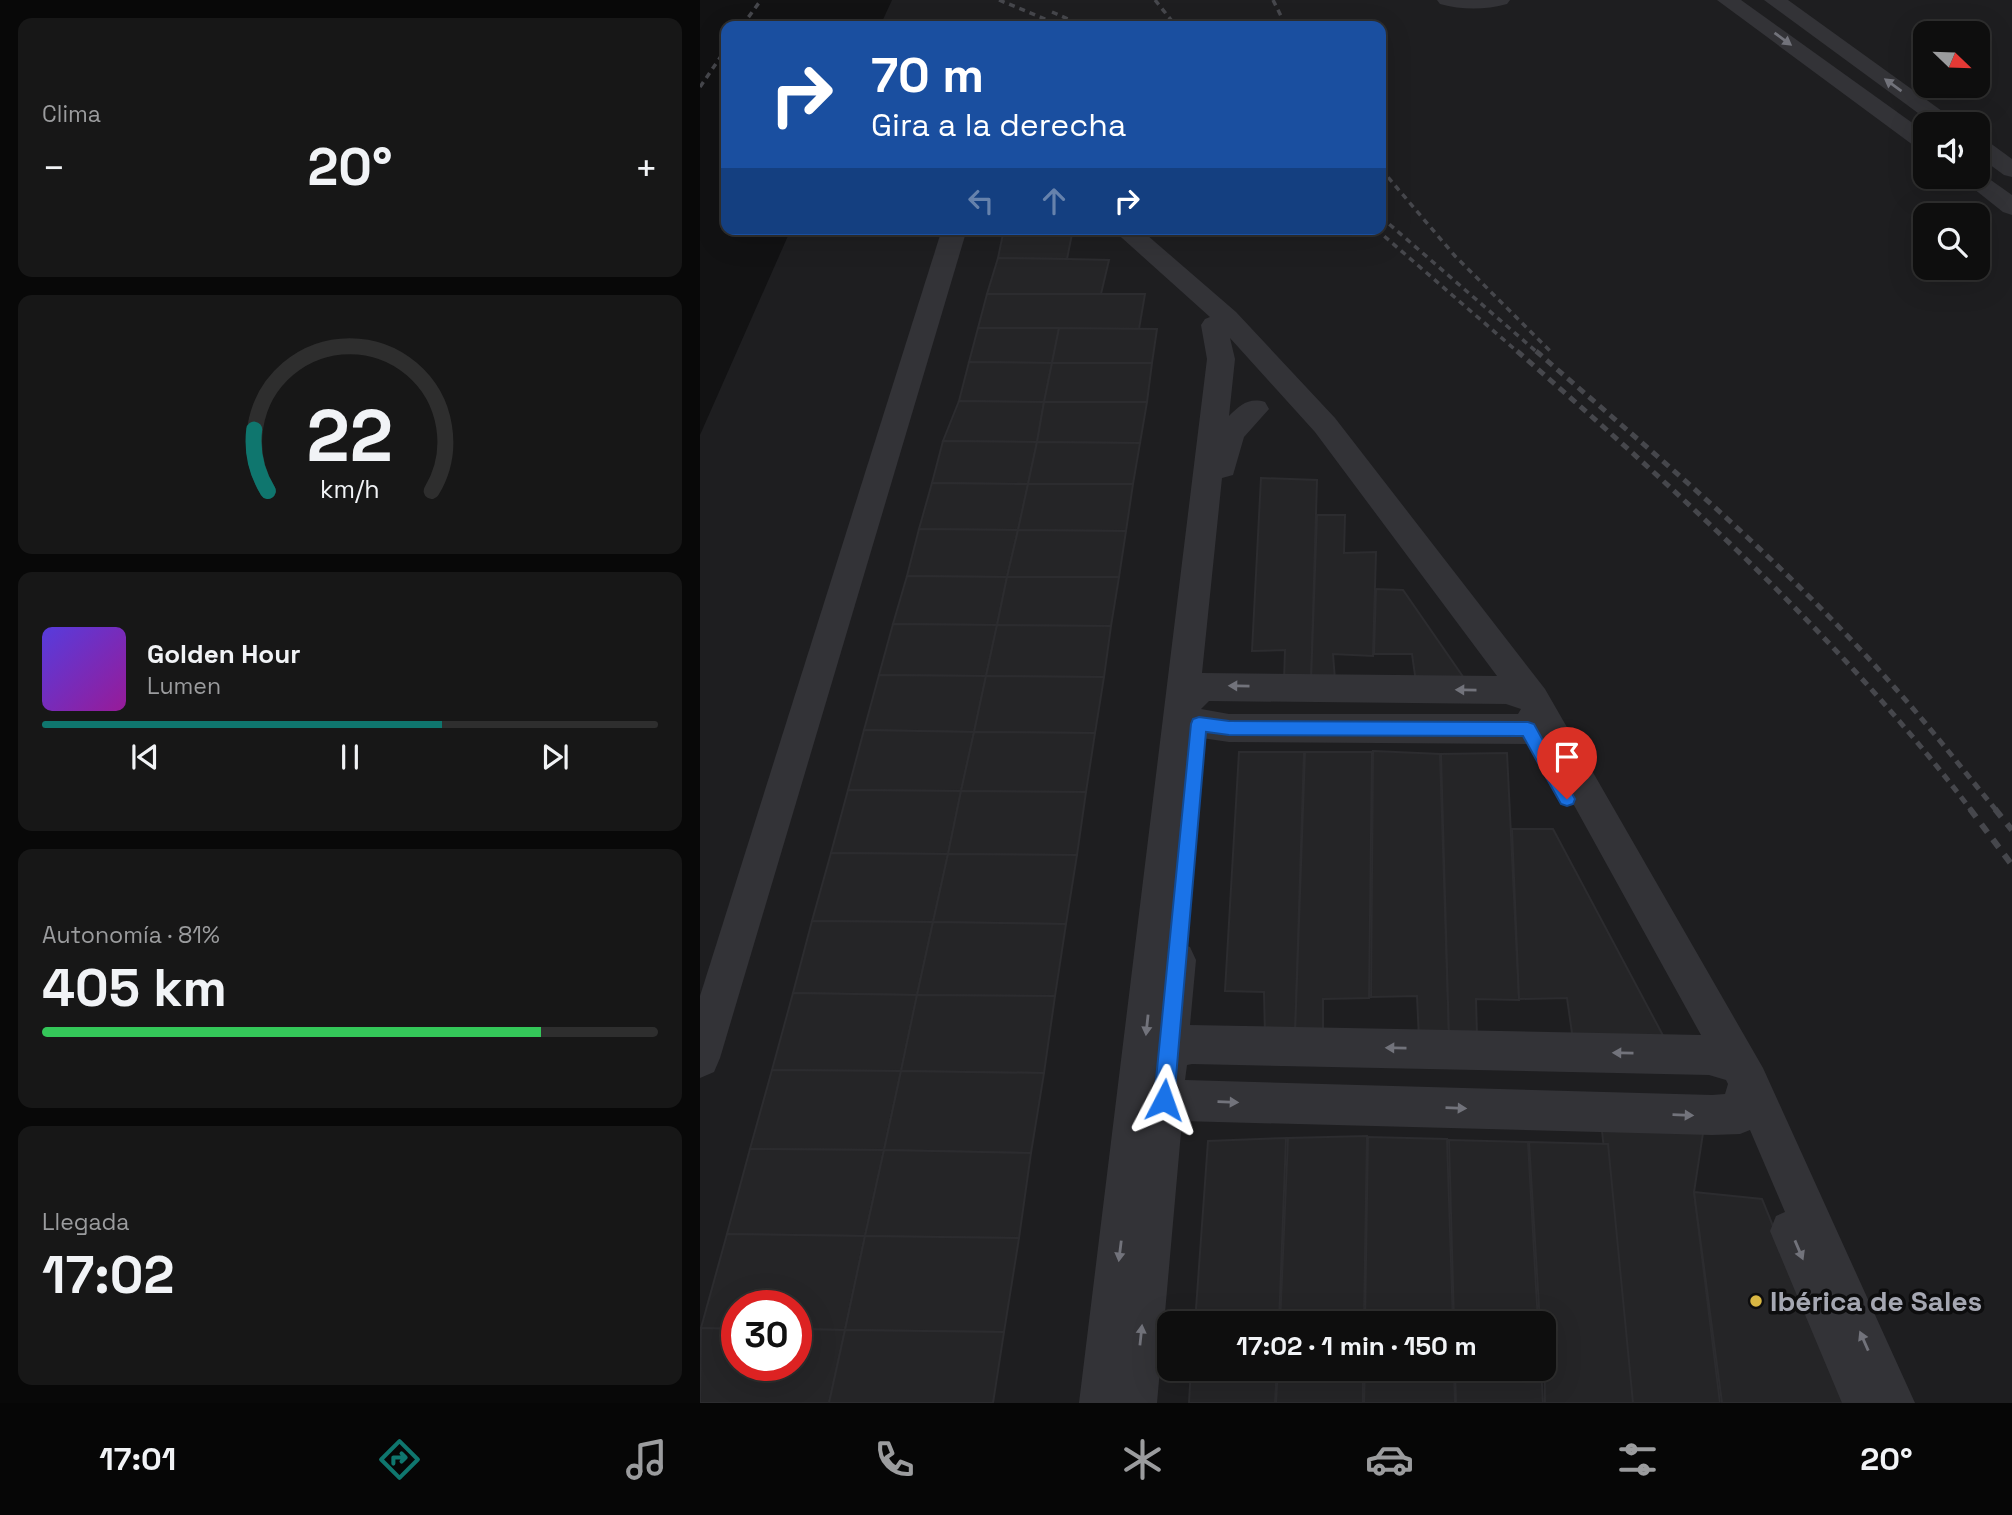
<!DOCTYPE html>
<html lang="es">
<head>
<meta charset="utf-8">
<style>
	:root { --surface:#0e0e0e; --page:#171717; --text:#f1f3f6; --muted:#9b9c9e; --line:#2e2e2e; --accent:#0f766e }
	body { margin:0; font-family:"Space Grotesk",sans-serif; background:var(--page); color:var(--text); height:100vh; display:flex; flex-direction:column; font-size:26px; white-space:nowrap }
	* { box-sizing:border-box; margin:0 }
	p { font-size:23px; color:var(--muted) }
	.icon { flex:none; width:38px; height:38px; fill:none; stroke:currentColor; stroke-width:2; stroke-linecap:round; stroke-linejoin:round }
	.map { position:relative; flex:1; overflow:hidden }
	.drawer { display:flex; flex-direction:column; gap:18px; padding:18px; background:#080808; width:700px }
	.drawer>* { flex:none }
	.top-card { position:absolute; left:21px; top:21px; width:665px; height:214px; border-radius:14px; box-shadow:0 7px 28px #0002,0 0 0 2px var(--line); background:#1a4fa0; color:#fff; overflow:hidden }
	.needle { width:46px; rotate:113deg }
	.controls { position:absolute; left:1213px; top:21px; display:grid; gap:14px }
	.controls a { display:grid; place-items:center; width:77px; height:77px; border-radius:14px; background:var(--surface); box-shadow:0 7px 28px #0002,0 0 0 2px var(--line); font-size:35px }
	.speed { position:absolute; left:21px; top:1290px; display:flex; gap:14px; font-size:35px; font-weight:700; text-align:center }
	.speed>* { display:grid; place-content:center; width:91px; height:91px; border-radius:50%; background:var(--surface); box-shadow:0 7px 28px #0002,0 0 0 2px var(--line); line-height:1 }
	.speed .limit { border:10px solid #d22; background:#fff; color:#111 }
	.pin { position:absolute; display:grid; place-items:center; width:60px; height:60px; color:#fff; margin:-72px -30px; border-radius:50% 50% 50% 0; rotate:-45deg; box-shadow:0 0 7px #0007 }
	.pin .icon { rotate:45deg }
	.me { position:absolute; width:77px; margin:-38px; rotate:4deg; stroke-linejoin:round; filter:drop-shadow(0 0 5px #0008) }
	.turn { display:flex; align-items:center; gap:24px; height:147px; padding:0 35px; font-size:32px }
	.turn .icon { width:91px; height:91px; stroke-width:2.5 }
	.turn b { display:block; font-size:49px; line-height:60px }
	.lanes { display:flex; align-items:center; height:66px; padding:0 35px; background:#0003; justify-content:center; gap:35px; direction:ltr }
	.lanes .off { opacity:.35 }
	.big { font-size:52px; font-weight:800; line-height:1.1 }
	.drawer .tile { flex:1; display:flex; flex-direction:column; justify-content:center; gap:10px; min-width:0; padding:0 24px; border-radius:14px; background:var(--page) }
	.drawer .dial { align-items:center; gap:0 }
	.dial svg { height:182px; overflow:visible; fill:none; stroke:var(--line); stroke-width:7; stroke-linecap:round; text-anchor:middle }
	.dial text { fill:var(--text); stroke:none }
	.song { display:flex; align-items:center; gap:21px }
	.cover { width:84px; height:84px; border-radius:10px; background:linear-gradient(135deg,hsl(250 70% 55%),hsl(300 70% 35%)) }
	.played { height:7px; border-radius:4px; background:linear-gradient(90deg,var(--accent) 65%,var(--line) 65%) }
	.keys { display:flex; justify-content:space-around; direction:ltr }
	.heat { display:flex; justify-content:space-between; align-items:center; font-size:38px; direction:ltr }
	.charge { height:10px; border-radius:5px; background:linear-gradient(90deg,#34c759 81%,var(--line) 0) }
	.trip { position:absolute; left:457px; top:1311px; width:399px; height:70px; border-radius:14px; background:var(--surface); box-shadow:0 7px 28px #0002,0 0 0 2px var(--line); font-weight:800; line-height:70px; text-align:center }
	.tab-bar { display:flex; height:112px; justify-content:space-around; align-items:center; background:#060606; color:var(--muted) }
	.tab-bar .icon { width:49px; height:49px }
	.tab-bar .selected { color:var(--accent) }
	.tab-bar b { font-size:32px; color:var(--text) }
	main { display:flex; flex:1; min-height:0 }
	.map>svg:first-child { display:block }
	.built { fill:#1e1e20; fill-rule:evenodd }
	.building { fill:#252527; stroke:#2c2c2f; stroke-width:2 }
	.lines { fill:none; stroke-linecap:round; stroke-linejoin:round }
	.street { fill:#333337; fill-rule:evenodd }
	.rail-far2 { stroke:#46474c; stroke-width:3.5; stroke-dasharray:6 5; stroke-linecap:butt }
	.rail-far1 { stroke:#46474c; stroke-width:5; stroke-dasharray:8 6; stroke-linecap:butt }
	.rail { stroke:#46474c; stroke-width:6; stroke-dasharray:10 9; stroke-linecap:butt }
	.oneway { fill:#72737b }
	.route { fill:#1a73e8; stroke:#114b97; stroke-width:2 }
	.poi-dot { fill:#d9b743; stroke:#0d0d0e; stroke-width:2.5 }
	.labels { text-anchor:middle; stroke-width:7; stroke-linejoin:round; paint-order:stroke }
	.near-poi-label { font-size:28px; font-weight:bold; fill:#a5a7b2; stroke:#0d0d0e; text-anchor:start }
</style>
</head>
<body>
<main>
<section class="drawer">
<div class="tile"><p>Clima</p>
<div class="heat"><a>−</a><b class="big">20°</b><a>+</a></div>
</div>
<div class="tile dial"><svg viewBox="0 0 100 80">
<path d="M14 69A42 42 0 1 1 86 69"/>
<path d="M14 69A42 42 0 0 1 8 42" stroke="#0f766e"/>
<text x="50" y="56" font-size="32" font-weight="700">22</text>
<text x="50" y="72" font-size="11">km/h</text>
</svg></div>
<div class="tile">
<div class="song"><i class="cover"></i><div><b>Golden Hour</b><p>Lumen</p></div></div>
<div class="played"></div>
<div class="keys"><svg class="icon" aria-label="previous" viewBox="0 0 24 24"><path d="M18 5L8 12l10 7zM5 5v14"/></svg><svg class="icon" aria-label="pause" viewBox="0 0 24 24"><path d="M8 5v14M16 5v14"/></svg><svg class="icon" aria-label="next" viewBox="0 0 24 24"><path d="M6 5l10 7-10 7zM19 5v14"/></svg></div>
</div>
<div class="tile"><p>Autonomía · 81%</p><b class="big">405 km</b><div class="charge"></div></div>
<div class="tile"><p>Llegada</p><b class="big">17:02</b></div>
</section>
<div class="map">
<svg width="1312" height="1403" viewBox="0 0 1312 1403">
	<rect width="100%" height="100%" fill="#121213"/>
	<path class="built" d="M192,0H1312V1403H0V435L91,229H681V26H180ZM1225,33H1278V86H1225ZM1225,124H1278V177H1225ZM1225,215H1278V268H1225ZM37,1306H96V1365H37ZM469,1323H844V1368H469Z"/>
	<g class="building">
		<polygon points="304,229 373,229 367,259 298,258"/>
		<polygon points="298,258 367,259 409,260 401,294 287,294"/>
		<polygon points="287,294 445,294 439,329 278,328"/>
		<polygon points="278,328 359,328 352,363 269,362"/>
		<polygon points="359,328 457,329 452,363 352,363"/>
		<polygon points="269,362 352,363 344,402 259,401"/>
		<polygon points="352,363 452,363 447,402 344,402"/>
		<polygon points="259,401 344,402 337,442 243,441"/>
		<polygon points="344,402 447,402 440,443 337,442"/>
		<polygon points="243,441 337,442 328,484 232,483"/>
		<polygon points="337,442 440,443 433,484 328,484"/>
		<polygon points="561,478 617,480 611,681 584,681 585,650 552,651"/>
		<polygon points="232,483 328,484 318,530 219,529"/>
		<polygon points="328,484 433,484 426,531 318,530"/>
		<polygon points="617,515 645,515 644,553 676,552 673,656 633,654 635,680 611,681"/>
		<polygon points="219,529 318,530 307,577 207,576"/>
		<polygon points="318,530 426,531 419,577 307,577"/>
		<polygon points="207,576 307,577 297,625 193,624"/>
		<polygon points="307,577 419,577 411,626 297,625"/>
		<polygon points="676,589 703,590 766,681 716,682 712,654 674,654"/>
		<polygon points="193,624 297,625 286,676 179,675"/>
		<polygon points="297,625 411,626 404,677 286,676"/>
		<polygon points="179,675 286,676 274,732 164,730"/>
		<polygon points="286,676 404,677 395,733 274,732"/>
		<polygon points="164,730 274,732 261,791 148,790"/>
		<polygon points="274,732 395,733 386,792 261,791"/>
		<polygon points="673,751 740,754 749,1038 719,1039 717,996 671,997"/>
		<polygon points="539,752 604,752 595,1034 565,1035 564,992 525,991"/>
		<polygon points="605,752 672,752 669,998 623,999 623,1033 595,1035"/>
		<polygon points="807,753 819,1000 776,999 777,1036 749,1038 741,754"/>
		<polygon points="148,790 261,791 248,854 131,853"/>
		<polygon points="261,791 386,792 377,855 248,854"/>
		<polygon points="812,829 853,829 967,1043 873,1040 867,998 819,999"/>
		<polygon points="131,853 248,854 233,922 112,921"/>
		<polygon points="248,854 377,855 366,924 233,922"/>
		<polygon points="112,921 233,922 217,995 93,993"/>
		<polygon points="233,922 366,924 355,996 217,995"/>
		<polygon points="93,993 217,995 201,1071 72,1070"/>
		<polygon points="217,995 355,996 344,1073 201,1071"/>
		<polygon points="72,1070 201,1071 184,1150 50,1149"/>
		<polygon points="201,1071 344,1073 331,1153 184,1150"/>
		<polygon points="900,1112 1003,1133 994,1192 1020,1403 931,1403"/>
		<polygon points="667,1136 664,1323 580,1323 588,1138"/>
		<polygon points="668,1137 747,1139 753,1323 665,1323"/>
		<polygon points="586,1138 579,1323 495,1323 508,1141"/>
		<polygon points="749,1140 828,1142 838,1323 754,1323"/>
		<polygon points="829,1142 908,1144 933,1403 845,1403 844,1323 840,1323"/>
		<polygon points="50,1149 184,1150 165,1236 27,1234"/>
		<polygon points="184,1150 331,1153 319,1238 165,1236"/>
		<polygon points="994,1192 1062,1199 1145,1403 1022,1403"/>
		<polygon points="27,1234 165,1236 145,1330 96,1329 96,1306 37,1306 37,1329 1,1328"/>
		<polygon points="165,1236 319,1238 304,1332 145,1330"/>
		<polygon points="1,1328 37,1329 37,1365 96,1365 96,1329 145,1330 129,1403 0,1403"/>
		<polygon points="145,1330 304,1332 293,1403 129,1403"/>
		<polygon points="491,1368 577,1368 575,1403 489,1403"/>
		<polygon points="578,1368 663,1368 663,1403 576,1403"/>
		<polygon points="665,1368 754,1368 755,1403 664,1403"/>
		<polygon points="755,1368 841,1368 843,1403 756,1403"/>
	</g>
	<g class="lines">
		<g class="street">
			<path d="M737,0H810L807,4C785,10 762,10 740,4Z"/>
			<polygon points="1017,0 1041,0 1225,132 1225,150 1217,148"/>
			<polygon points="1064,0 1088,0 1260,124 1233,124"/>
			<polygon points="1278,138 1286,140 1312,159 1312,177 1304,175 1278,156"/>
			<polygon points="1278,171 1312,195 1312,215 1303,212 1259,177 1278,177"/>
			<polygon points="242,229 267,229 20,1058 14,1072 0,1078 0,996"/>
			<path d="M412,229H440L536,312L635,418L845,689L1063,1068L1215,1403H1142L1070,1231L1076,1216L1085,1212L1050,1130L1040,1134L1012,1135L482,1121L457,1403H379L507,359L501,325L505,319L510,317ZM530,338L615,432L797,676L502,673L522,478L533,475L544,437L569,409L565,402C549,397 540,405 529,416L535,359ZM509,701L806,704L821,709L818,714H529L501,709ZM495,737L529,742L828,744L838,740L1001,1035L490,1025L496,960L490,947L477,942L473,943ZM492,1064L1009,1075L1026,1080L1028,1084L1025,1094L1012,1095L485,1080L487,1065Z"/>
		</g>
		<g class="rail-far2">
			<polyline points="299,0 362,26"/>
			<polyline points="455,0 476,26"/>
			<polyline points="573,0 586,26"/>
			<polyline points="352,12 384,26"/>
			<polyline points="42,26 61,0"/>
			<polyline points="0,87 26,49"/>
			<polyline points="681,169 755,256 850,351"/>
			<polyline points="681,217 838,353"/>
			<polyline points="676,229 819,353"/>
		</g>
		<g class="rail-far1">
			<path d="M817,351C979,492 1141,638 1271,810"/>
			<path d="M836,351C959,458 1088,565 1195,688C1230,727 1263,770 1296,810"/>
		</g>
		<g class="rail">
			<polyline points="1270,809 1312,865"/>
			<polyline points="1295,809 1312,830"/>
		</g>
	</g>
	<defs><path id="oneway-solid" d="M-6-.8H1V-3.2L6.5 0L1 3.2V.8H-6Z" transform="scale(1.75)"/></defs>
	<g class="oneway">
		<use href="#oneway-solid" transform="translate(1083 39) rotate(36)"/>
		<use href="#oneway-solid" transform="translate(1193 85) rotate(-144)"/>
		<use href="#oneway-solid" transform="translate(539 686) rotate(-179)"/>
		<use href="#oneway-solid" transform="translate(766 690) rotate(-179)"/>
		<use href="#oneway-solid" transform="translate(447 1025) rotate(96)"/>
		<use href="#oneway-solid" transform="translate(696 1048) rotate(-179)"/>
		<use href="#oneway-solid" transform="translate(923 1053) rotate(-179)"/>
		<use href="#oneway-solid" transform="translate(528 1102) rotate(2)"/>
		<use href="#oneway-solid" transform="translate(756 1108) rotate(2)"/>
		<use href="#oneway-solid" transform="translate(983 1115) rotate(2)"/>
		<use href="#oneway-solid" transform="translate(1099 1250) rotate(67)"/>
		<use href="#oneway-solid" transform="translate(420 1251) rotate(97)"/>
		<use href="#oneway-solid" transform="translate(441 1335) rotate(-84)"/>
		<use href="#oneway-solid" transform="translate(1164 1341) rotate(-114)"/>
	</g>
	<polygon class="route" points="499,717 529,721 828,722 834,724 875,799 873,804 867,806 861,804 823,736 529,735 506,732 474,1100 471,1107 464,1110 457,1107 454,1100 491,724 493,719"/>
	<circle class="poi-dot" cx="1056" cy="1301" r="7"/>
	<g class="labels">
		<g class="near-poi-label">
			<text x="1070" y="1311">Ibérica de Sales</text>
		</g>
	</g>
</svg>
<div class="controls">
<a><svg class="needle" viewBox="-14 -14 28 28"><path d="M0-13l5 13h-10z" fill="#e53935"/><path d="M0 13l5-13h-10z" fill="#9b9c9e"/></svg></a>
<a><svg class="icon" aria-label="sound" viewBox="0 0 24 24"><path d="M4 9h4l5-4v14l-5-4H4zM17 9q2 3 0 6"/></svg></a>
<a><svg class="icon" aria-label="search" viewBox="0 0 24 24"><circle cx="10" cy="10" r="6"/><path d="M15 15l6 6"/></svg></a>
</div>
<div class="speed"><div class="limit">30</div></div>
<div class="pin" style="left:867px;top:799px;background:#d93025"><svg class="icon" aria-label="arrive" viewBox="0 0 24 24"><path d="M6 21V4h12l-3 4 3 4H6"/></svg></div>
<svg class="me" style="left:464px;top:1100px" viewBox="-20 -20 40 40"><path d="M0-17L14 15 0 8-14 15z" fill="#1a73e8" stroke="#fff" stroke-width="4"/></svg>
<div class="trip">17:02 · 1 min · 150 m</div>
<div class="top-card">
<div class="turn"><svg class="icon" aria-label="right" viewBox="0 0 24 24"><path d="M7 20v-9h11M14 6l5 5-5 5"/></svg><div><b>70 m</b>Gira a la derecha</div></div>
<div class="lanes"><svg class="icon off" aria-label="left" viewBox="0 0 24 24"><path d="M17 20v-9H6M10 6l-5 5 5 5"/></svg><svg class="icon off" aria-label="ahead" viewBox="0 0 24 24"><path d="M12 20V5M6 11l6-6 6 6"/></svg><svg class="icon" aria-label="right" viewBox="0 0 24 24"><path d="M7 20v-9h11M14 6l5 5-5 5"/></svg></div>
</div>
</div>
</main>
<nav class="tab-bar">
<b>17:01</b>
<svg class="icon selected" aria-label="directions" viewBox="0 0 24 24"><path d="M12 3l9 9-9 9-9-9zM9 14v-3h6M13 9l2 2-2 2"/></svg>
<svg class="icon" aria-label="music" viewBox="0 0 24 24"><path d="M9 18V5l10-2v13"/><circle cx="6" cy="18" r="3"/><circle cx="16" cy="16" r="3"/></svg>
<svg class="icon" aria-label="phone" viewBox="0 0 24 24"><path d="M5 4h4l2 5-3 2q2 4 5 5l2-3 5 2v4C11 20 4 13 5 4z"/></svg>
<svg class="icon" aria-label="climate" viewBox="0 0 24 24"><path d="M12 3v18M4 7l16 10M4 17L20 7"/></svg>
<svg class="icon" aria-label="car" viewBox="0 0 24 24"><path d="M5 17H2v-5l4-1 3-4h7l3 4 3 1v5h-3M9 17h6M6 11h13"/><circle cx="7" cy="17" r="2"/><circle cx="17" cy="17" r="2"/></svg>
<svg class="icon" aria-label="filters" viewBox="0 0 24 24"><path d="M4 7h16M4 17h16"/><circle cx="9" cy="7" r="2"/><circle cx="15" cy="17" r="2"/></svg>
<b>20°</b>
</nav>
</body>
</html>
